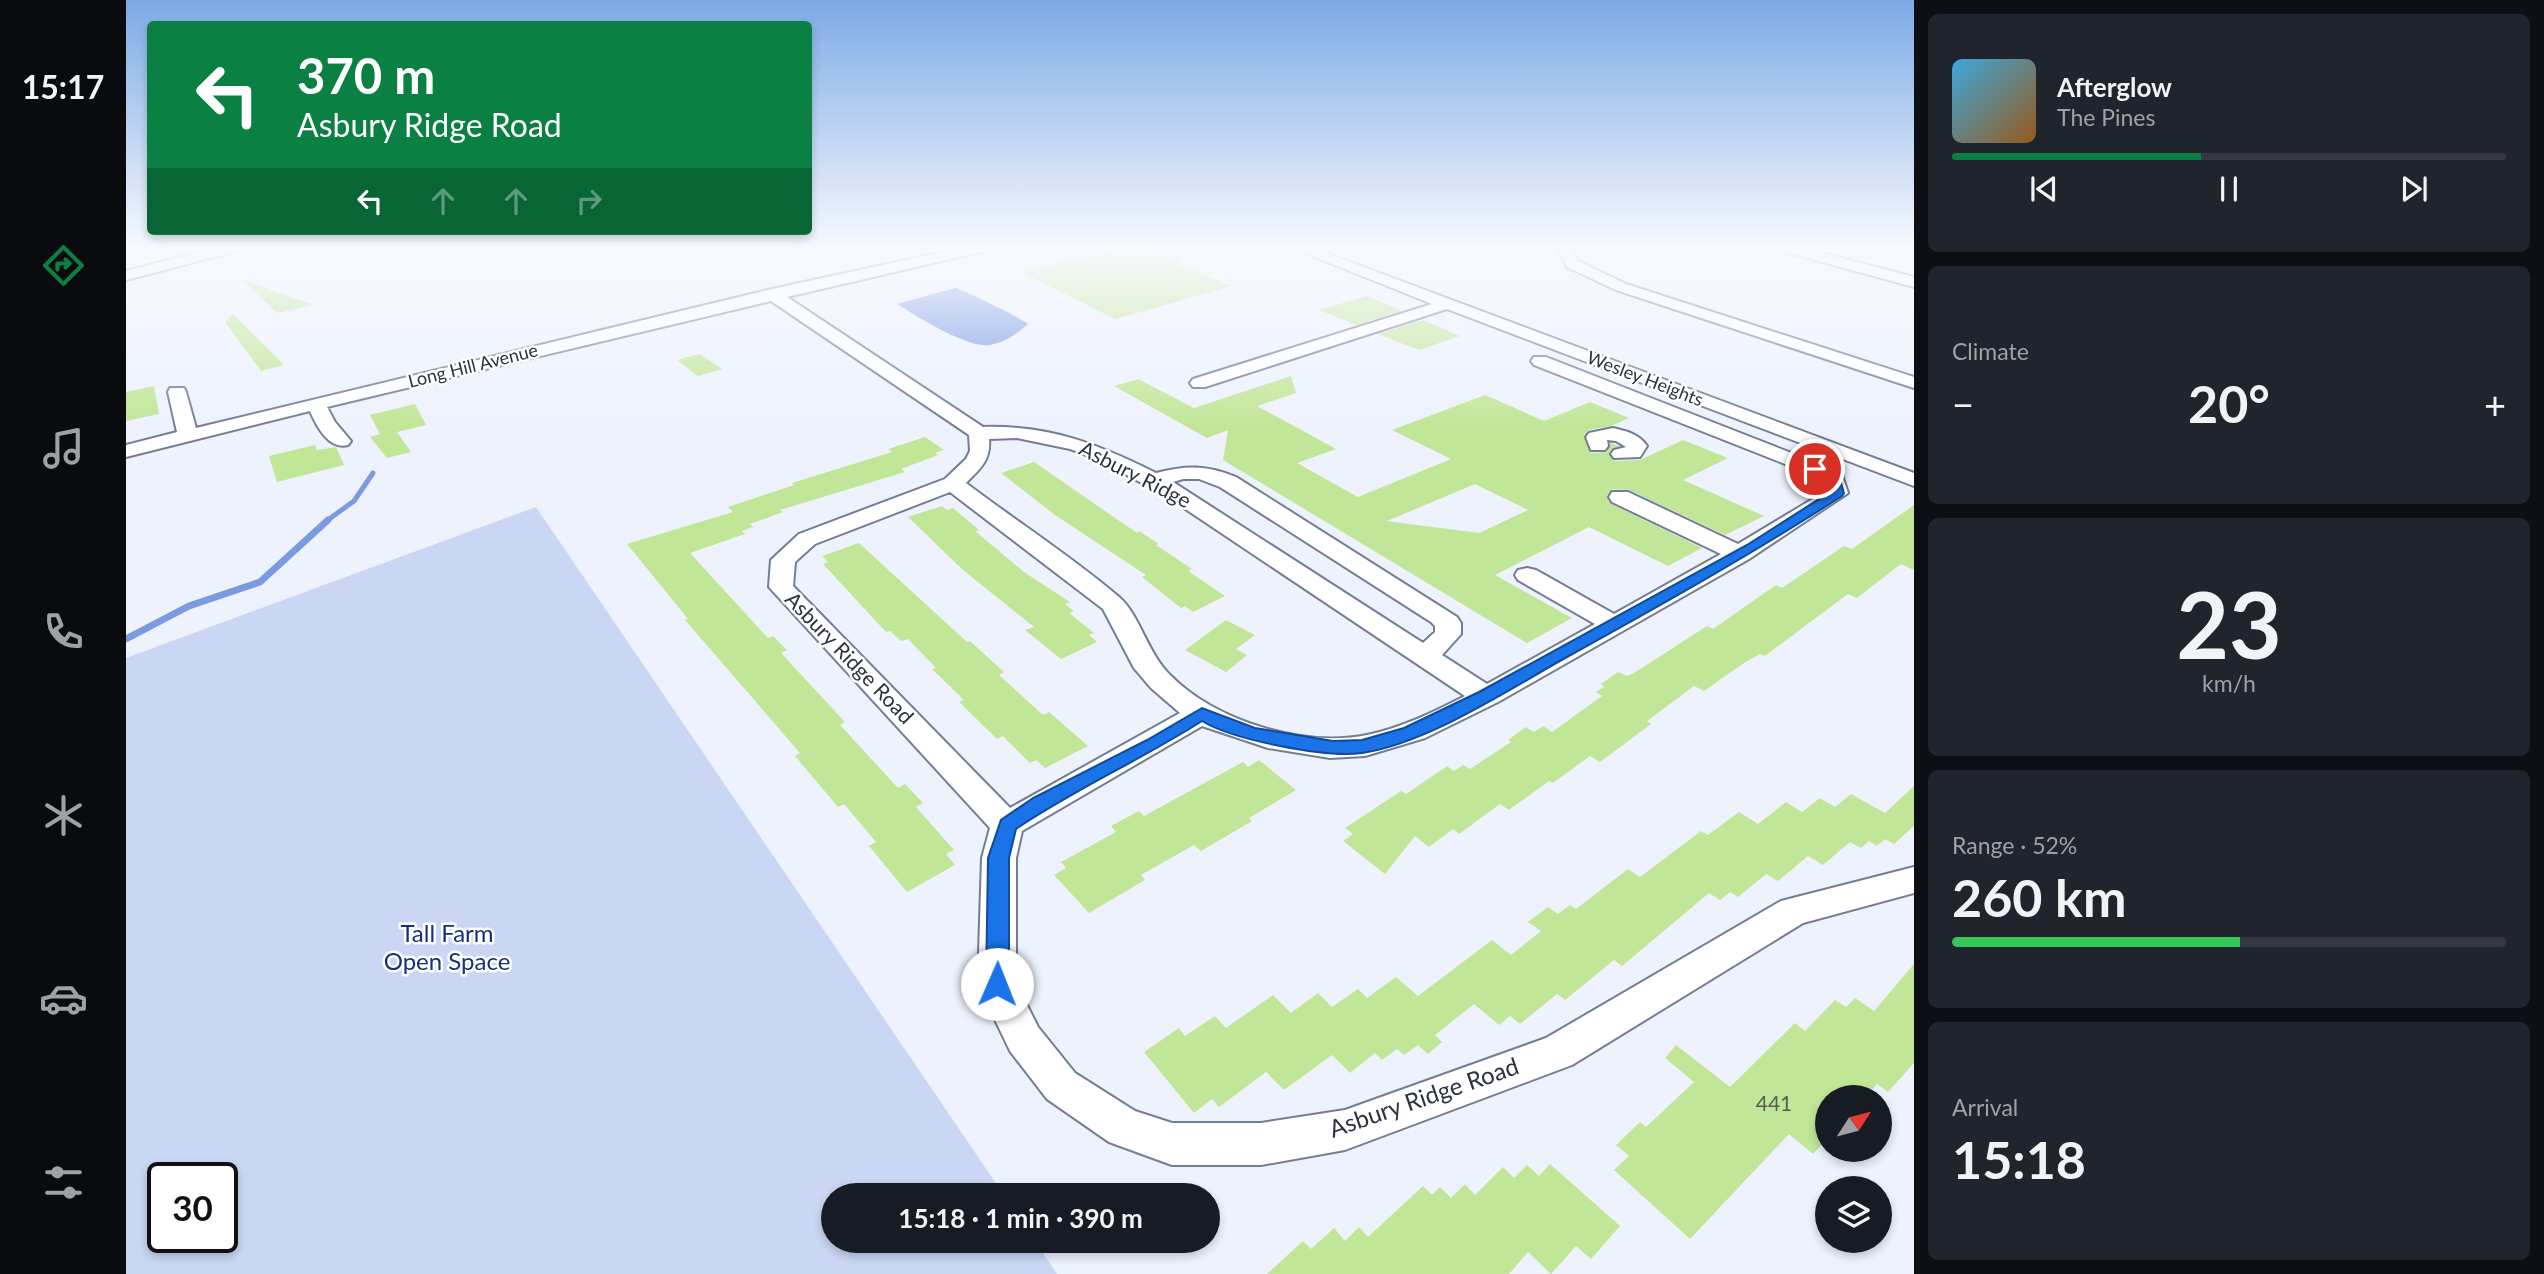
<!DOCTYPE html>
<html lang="en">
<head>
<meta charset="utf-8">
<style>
	:root { --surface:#171b24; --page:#20242c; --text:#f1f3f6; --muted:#9ea1a6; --line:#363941; --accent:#0b8043 }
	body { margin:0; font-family:Lato,sans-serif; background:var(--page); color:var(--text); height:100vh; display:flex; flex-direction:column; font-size:26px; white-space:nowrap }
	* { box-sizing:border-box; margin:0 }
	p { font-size:23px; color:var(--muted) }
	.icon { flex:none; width:38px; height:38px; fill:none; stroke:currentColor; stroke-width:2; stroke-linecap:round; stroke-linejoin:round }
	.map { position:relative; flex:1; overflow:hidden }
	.panel { display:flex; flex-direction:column; gap:14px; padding:14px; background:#0d0f14; width:630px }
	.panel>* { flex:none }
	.guide { position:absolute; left:21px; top:21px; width:665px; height:214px; border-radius:7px; box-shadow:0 4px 10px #0003; background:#0b8043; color:#fff; overflow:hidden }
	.needle { width:46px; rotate:54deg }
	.tools { position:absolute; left:1689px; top:1085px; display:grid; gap:14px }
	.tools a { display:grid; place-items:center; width:77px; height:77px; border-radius:50%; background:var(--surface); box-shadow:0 4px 10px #0003; font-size:35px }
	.speed { position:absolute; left:21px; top:1162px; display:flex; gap:14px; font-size:35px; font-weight:700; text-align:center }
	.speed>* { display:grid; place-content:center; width:91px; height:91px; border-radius:50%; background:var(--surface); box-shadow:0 4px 10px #0003; line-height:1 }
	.speed .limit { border:4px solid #111; border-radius:10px; background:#fff; color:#111 }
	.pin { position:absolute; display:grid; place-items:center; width:60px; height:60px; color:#fff; margin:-30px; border:4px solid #fff; border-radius:50%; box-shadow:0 2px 7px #0007 }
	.me { position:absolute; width:77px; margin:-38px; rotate:1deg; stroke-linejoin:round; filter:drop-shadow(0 0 5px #0008) }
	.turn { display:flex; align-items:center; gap:24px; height:147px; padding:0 35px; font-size:32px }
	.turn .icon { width:91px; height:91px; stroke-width:2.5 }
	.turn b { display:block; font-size:49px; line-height:60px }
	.lanes { display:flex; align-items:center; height:66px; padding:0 35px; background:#0003; justify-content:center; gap:35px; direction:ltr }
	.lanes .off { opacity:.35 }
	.big { font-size:52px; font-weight:700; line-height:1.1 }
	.panel .widget { flex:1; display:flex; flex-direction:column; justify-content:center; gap:10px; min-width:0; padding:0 24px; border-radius:10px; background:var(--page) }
	.panel .dial { align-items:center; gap:0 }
	.dial b { font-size:91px; line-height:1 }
	.song { display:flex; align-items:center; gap:21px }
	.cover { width:84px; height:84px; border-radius:10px; background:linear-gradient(135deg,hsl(200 70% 55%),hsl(30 70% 35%)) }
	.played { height:7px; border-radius:4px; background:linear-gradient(90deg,var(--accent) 45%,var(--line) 45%) }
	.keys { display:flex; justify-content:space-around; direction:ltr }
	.heat { display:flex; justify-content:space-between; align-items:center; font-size:38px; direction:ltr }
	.charge { height:10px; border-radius:5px; background:linear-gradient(90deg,#34c759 52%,var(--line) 0) }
	.trip { position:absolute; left:695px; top:1183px; width:399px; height:70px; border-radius:35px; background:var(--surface); box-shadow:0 4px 10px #0003; font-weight:700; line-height:70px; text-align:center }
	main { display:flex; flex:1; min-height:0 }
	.menu { display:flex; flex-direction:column; width:126px; justify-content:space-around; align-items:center; background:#090b0e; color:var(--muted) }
	.menu .icon { width:49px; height:49px }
	.menu .current { color:var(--accent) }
	.menu b { font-size:32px; color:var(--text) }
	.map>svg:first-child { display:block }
	.green { fill:#c9d7f4; fill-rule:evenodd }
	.water { fill:#7b9be1 }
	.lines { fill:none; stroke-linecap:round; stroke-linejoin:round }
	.stream-far1 { stroke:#7b9be1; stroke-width:5 }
	.stream { stroke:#7b9be1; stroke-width:7 }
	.building { fill:#c2e697; fill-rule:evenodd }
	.minor-casing { stroke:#727e96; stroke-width:4 }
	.minor { fill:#fff; fill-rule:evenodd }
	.route { fill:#1a73e8; stroke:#114b97; stroke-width:2 }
	.labels { text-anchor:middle; stroke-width:5; stroke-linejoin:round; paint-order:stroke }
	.far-street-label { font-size:18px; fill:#2d323c; stroke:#fff }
	.street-label { font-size:21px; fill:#2d323c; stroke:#fff }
	.near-number-label { font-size:21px; fill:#525f53 }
	.near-park-label { font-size:24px; fill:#143181; stroke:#fff }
	.near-street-label { font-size:24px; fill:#2d323c; stroke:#fff }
</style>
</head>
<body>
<main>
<nav class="menu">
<b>15:17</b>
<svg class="icon current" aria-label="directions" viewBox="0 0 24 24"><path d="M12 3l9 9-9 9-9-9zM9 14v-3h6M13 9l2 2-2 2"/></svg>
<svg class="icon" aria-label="music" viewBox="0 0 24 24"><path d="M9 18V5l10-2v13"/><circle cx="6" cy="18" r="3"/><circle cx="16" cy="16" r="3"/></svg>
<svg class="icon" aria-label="phone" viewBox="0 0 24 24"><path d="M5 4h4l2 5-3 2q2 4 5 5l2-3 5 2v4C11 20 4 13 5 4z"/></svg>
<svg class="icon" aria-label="climate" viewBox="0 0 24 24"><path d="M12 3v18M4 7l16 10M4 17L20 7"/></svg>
<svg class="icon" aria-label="car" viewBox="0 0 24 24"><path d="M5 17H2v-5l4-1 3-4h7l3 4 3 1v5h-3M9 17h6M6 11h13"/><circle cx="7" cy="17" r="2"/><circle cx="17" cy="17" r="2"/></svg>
<svg class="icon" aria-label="filters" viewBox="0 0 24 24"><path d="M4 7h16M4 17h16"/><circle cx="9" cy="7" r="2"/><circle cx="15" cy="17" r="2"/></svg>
</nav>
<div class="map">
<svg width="1788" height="1274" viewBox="0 0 1788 1274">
	<rect width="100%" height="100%" fill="#edf2fd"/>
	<path class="green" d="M410,507L878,1195H707V1241H909L931,1274H0V658ZM37,1178H96V1237H37Z"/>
	<path class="water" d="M829,288C836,289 897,319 902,324C891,334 878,343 863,345C841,348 790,316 771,304Z"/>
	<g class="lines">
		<polyline class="stream-far1" points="199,522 228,501 247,473"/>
		<polyline class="stream" points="0,639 63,606 134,582 202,520"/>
	</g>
	<g class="building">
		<polygon points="1000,247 1024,247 1058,261 1051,263 1106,286 989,319 895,272"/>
		<polygon points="115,279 188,305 151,313"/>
		<polygon points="1241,296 1276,311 1230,325 1193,310"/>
		<polygon points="107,314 158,365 135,371 99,322"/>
		<polygon points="1297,320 1334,336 1293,350 1252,334"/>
		<polygon points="574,354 596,369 572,376 551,360"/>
		<path d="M1165,376L1170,393L1131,406L1210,449L1171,463L1232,497L1325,459L1266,430L1359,395L1418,421L1464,402L1503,418L1485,426L1462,430L1458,435L1465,453L1481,452L1484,443L1493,446L1483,452L1488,461L1514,460L1557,440L1602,458L1557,480L1638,516L1599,535L1503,490L1486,489L1481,496L1485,504L1576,548L1542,566L1463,527L1369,575L1446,618L1401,643L1097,460L1102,430L1081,438L988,386L1012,379L1068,408ZM1349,484L1402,510L1353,533L1261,521Z"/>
		<polygon points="28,386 33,414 0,421 0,392"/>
		<polygon points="289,404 300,425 271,432 285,452 261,458 244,437 254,434 244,415"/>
		<polygon points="799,437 818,450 809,453 812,455 775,469 779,472 654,510 657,512 624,524 627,527 616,531 619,534 564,553 642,638 647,636 661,650 655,653 719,722 714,725 772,788 779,784 797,803 790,807 828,850 820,854 829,865 781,892 743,846 750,842 718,804 712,807 669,756 674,753 559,620 562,619 501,544 607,512 602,507 668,485 666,483 766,452 762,449"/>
		<polygon points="189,445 191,450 210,447 218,465 151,482 143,456"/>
		<polygon points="908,462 1011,533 1013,531 1033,544 1030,545 1066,569 1062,571 1099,596 1067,612 1059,606 1055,608 1016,577 1020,575 929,515 875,473"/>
		<polygon points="1788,505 1788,570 1775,564 1731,598 1722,594 1639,656 1634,654 1618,663 1578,691 1568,686 1521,721 1525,724 1474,762 1464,756 1427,783 1423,781 1383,810 1374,804 1333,834 1327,829 1303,847 1289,836 1259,874 1217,841 1227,834 1219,828 1275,791 1280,794 1321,766 1328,771 1337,765 1344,769 1385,742 1382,740 1400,727 1408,732 1417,726 1426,732 1476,696 1470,692 1478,687 1475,684 1492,672 1501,676 1508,673 1581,626 1587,629 1650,585 1656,588 1718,546 1726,549"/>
		<polygon points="816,506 821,510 827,508 853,530 849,531 898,572 944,602 939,604 948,611 943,613 968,633 963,635 971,642 935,659 899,630 908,627 837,570 782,517"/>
		<polygon points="733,543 841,642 844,641 878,672 873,675 917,715 923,712 962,746 919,768 910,760 904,763 877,736 871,739 833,702 838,700 806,669 810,668 782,639 775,641 764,631 760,632 697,564 702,562 696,556"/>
		<polygon points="1100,620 1129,635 1110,649 1121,655 1100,672 1059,650"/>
		<polygon points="1133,760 1170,790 1123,818 1126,821 1075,851 1068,845 1015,875 1019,880 963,913 928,875 940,868 935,862 990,832 985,826 1013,811 1018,816 1117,762 1122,767"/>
		<polygon points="1788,786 1788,826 1768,844 1759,839 1751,846 1743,841 1735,848 1724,842 1697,865 1682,856 1652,881 1640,874 1612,897 1604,892 1594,900 1583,893 1496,966 1488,960 1439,1000 1431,994 1394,1024 1384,1016 1373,1025 1348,1004 1309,1035 1316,1042 1302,1054 1292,1045 1278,1055 1271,1049 1256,1060 1249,1053 1224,1073 1206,1055 1158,1090 1140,1072 1093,1107 1086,1099 1068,1113 1018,1052 1053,1028 1059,1036 1089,1016 1100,1028 1147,995 1165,1013 1192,993 1206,1007 1232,989 1241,998 1270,977 1292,996 1366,940 1385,955 1415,931 1402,922 1422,907 1432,914 1444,905 1450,909 1502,869 1514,877 1575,831 1582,835 1613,812 1632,824 1660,802 1676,812 1694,798 1709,807 1725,794 1759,813"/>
		<polygon points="1788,964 1788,1063 1762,1092 1751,1084 1739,1097 1701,1097 1701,1139 1687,1154 1663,1134 1564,1239 1488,1170 1503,1156 1490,1145 1514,1122 1520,1127 1568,1082 1539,1058 1550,1045 1604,1087 1669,1023 1679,1031 1709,1000 1720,1007 1729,998 1748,1011"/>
		<polygon points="1424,1164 1494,1226 1465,1259 1450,1246 1425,1274 1402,1252 1383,1274 1141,1274 1177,1241 1185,1249 1208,1228 1219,1241 1233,1227 1242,1237 1297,1186 1306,1195 1314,1187 1325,1198 1339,1184 1349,1195 1377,1167 1388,1178 1401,1165 1413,1176"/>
	</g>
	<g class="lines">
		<defs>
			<g id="minor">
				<polygon points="93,247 117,247 115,250 0,280 0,271"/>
				<path d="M840,247H866L859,251L661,297L857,427C923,425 972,444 1030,473C1060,465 1081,465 1110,477L1331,617L1335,623V634L1316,655L1361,684L1469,624L1392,580L1389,575L1392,570L1401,568L1410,570L1488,614L1595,554L1486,502L1483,497L1486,492H1502L1612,544L1700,491L1698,483L1682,473L1408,365L1405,361L1408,357H1420L1696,465L1716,475L1722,493L1623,559L1372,702L1299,738L1239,756L1204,758L1142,748L1076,726L896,831L890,858V983L912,1027L949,1073L1009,1111L1046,1123H1135L1219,1110L1420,1038L1655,901L1788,867V893L1677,923L1446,1065L1219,1150L1135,1165H1046L983,1142L921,1099L884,1051L852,984L856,858L864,828L643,587L645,560L673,534L819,479L840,459L844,451L843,435L645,301L201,407L209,422L225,441L222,445C203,450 191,427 184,411L0,457V445L51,432L42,392L44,388H58L60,392L70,428L646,289ZM891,438L944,449L969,458L1040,496L1339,696C1308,712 1275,728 1241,735C1177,748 1090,721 1045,676C1021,653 1014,615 993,597C945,556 890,521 840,483C854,469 865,460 863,439ZM1057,479H1073L1094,487L1305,622L1309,626V632L1297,643L1047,482ZM824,492L977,609L1008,668L1025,688L1054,713L884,808L667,586L669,562L689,544Z"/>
				<polygon points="1164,247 1184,247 1788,473 1788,486 1321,309 1079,387 1067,387 1064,383 1067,379 1306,304"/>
				<polygon points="1431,247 1445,247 1452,261 1500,284 1788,377 1788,388 1490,290 1441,267"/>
				<polygon points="1650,247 1674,247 1788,277 1788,287 1652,250"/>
				<path d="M1487,428C1500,431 1513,434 1521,446L1514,457L1488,458L1485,454L1488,450L1500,447L1490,441L1481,440L1482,446L1479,450H1465L1460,437L1463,433Z"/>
			</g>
		</defs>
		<use href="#minor" class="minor-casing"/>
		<use href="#minor" class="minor"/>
	</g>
	<linearGradient id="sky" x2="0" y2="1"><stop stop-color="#7caae5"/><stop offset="0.58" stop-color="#f7f9fe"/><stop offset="1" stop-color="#f7f9fe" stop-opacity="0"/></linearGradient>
	<rect width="1788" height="426" fill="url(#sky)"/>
	<path class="route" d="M1689,465L1713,477L1718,493L1716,496C1623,556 1528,609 1432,662C1376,694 1300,743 1236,753C1200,758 1107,740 1076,721C1015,760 949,789 890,829L883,858V984L879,991L871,994L863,991L860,984L862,858L875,820L907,798L1021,740L1076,708L1129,728L1207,741L1236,740L1278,728L1353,692L1621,545L1704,492L1702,482L1682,469Z"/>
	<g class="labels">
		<g class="far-street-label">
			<text transform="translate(347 366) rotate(-14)" y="6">Long Hill Avenue</text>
			<text transform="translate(1519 379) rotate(21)" y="6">Wesley Heights</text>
		</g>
		<g class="street-label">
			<text transform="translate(1009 475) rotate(27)" y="7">Asbury Ridge</text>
			<text transform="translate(723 658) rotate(46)" y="7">Asbury Ridge Road</text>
		</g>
		<g class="near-number-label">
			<text x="1648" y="1111">441</text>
		</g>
		<g class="near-park-label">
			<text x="321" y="942">Tall Farm<tspan x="321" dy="28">Open Space</tspan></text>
		</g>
		<g class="near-street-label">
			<text transform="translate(1298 1098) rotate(-19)" y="8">Asbury Ridge Road</text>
		</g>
	</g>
</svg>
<div class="tools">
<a><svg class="needle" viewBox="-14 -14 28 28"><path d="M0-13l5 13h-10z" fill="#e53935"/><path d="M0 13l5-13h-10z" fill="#9ea1a6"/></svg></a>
<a><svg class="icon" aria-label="layers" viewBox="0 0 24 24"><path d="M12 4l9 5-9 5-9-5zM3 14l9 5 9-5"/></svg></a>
</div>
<div class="speed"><div class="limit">30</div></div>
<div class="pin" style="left:1689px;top:469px;background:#d93025"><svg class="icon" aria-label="arrive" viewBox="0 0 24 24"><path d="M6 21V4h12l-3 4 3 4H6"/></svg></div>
<svg class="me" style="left:871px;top:984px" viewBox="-20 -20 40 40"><circle r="19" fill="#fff"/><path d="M0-13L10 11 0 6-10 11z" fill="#1a73e8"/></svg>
<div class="trip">15:18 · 1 min · 390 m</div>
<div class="guide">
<div class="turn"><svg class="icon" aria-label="left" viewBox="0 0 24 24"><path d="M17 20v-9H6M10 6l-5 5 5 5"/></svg><div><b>370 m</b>Asbury Ridge Road</div></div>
<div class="lanes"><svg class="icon" aria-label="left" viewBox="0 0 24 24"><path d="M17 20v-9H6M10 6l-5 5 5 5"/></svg><svg class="icon off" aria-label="ahead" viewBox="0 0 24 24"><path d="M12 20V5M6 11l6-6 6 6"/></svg><svg class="icon off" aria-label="ahead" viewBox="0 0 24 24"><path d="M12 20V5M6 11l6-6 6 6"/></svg><svg class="icon off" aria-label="right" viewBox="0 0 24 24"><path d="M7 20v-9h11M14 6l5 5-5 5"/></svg></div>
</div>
</div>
<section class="panel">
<div class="widget">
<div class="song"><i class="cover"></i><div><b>Afterglow</b><p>The Pines</p></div></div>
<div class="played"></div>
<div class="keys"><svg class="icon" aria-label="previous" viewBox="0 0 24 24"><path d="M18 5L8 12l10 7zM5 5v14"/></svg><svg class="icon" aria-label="pause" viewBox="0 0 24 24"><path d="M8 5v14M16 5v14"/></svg><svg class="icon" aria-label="next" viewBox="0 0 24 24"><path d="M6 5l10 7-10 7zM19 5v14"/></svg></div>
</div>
<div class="widget"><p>Climate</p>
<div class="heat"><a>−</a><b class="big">20°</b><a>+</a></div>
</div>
<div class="widget dial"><b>23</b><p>km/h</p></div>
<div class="widget"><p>Range · 52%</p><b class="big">260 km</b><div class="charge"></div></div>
<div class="widget"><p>Arrival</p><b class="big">15:18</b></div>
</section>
</main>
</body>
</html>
